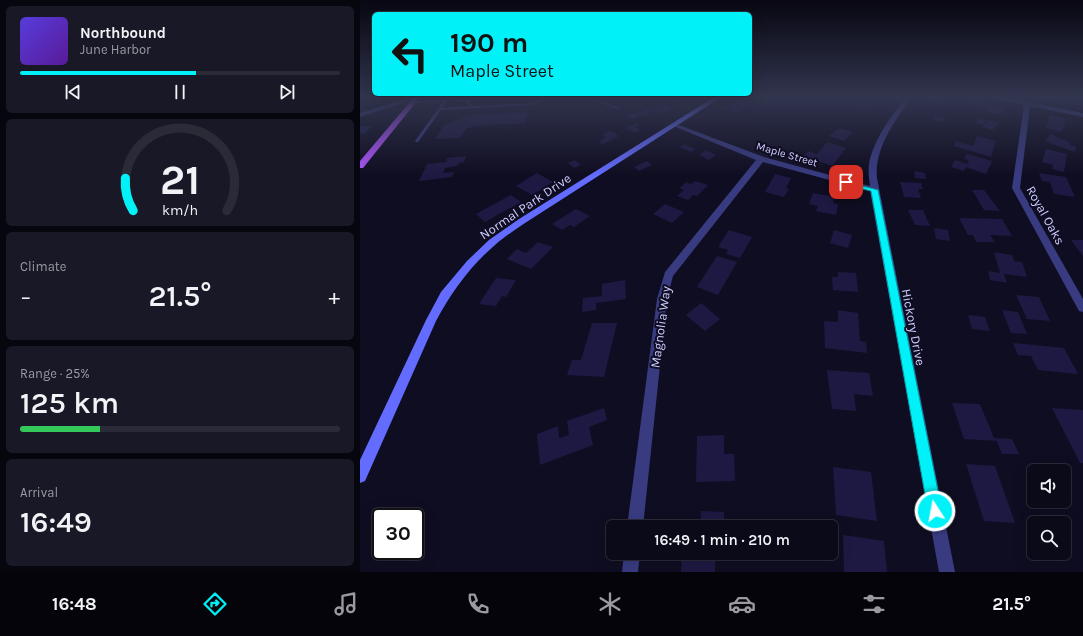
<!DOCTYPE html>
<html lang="en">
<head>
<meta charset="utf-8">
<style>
	:root { --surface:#0b0a19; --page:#191826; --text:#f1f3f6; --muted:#9a9aa2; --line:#2b2b38; --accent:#00f2f8 }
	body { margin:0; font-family:Karla,sans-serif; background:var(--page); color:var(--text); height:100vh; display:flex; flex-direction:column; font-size:15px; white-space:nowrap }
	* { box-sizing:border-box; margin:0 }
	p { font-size:13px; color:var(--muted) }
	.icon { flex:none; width:22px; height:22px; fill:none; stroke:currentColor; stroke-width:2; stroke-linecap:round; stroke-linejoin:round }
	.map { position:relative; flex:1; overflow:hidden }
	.panel { display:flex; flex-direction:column; gap:6px; padding:6px; background:#06060e; width:360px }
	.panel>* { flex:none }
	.top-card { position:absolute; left:12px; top:12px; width:380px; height:84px; border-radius:6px; box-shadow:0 4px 16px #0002,0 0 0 1px var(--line); background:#00f2f8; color:#111; overflow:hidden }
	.buttons { position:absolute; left:667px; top:464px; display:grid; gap:8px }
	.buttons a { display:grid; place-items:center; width:44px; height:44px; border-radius:6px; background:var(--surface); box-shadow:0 4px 16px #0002,0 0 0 1px var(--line); font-size:20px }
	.speed { position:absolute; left:12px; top:508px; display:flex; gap:8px; font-size:20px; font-weight:700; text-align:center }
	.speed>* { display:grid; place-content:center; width:52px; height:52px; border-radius:50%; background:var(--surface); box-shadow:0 4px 16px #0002,0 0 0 1px var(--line); line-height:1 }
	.speed .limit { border:2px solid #111; border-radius:6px; background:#fff; color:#111 }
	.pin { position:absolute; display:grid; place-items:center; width:34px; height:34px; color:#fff; margin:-17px; border-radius:8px; box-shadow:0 2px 6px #0006 }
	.me { position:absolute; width:44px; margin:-22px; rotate:349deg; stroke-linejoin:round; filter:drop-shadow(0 0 3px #0008) }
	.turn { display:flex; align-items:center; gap:14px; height:84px; padding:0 12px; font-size:18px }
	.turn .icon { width:52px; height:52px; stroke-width:2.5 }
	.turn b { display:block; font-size:28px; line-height:34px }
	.big { font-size:30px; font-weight:600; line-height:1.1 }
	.panel .tile { flex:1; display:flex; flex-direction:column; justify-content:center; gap:6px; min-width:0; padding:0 14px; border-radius:6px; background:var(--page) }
	.panel .dial { align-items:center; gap:0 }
	.dial svg { height:104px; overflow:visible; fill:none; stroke:var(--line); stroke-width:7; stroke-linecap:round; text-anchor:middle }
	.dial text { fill:var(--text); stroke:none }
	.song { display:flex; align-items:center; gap:12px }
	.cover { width:48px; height:48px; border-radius:6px; background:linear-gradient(135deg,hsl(250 70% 55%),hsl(270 70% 35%)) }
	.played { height:4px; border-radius:2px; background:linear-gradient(90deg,var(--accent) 55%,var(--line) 55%) }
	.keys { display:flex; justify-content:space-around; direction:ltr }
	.heat { display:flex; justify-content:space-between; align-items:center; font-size:22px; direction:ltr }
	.charge { height:6px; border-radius:3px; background:linear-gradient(90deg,#34c759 25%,var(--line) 0) }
	.trip { position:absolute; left:246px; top:520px; width:232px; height:40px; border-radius:6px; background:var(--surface); box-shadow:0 4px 16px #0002,0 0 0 1px var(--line); font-weight:600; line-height:40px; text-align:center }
	.tab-bar { display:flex; height:64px; justify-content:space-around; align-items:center; background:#04040a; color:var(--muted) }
	.tab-bar .icon { width:28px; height:28px }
	.tab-bar .on { color:var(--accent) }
	.tab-bar b { font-size:18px; color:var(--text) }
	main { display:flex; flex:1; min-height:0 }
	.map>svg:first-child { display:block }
	.building { fill:#1e1942 }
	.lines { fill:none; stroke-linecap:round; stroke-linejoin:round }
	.lane { fill:#383b80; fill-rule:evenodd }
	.street { fill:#383b80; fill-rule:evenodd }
	.secondary { fill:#646cff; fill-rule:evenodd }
	.primary { fill:#b154ff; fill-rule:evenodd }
	.route { fill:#00f2f8; stroke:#009da1 }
	.labels { text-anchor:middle; stroke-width:4; stroke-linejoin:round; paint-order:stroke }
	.far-street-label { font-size:11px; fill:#cecdff; stroke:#0f0d21 }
	.street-label { font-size:13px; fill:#cecdff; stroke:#0f0d21 }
</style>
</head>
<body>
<main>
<section class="panel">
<div class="tile">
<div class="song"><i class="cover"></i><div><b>Northbound</b><p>June Harbor</p></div></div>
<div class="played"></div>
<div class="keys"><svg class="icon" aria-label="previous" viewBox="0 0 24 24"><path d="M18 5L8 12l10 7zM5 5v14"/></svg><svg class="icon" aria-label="pause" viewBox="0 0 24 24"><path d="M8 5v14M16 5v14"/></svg><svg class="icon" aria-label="next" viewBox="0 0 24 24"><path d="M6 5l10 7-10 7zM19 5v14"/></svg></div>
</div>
<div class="tile dial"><svg viewBox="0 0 100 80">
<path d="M14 69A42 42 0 1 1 86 69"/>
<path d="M14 69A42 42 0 0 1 8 44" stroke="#00f2f8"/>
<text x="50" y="56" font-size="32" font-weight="700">21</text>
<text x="50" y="72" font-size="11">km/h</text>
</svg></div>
<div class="tile"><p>Climate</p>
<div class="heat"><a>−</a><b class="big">21.5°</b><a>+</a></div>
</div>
<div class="tile"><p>Range · 25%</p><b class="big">125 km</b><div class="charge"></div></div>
<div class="tile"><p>Arrival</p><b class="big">16:49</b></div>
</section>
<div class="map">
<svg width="723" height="572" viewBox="0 0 723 572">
	<rect width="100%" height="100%" fill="#0f0d21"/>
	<g class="building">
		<polygon points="116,96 169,96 169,97 121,99"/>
		<polygon points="318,96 334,96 317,104 309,100"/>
		<polygon points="572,96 582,96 585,97 580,102 569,99"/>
		<polygon points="678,96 701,96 700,102 677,97"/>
		<polygon points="711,97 723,99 723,106 710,104"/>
		<polygon points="608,99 644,108 641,115 626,111 628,107 606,102"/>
		<polygon points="376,100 389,104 377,113 364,109"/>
		<polygon points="502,103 510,106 503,110 495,107"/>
		<polygon points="304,104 315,108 303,114 293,110"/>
		<polygon points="287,108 294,111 284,116 277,114"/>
		<polygon points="169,112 165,123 113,126 106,129 100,138 75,139 84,125 112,115"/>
		<polygon points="273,113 280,115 273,119 266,117"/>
		<polygon points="690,115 706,119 702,132 686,128"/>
		<polygon points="575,116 585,118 583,123 573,120"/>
		<polygon points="619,118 626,120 622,125 615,123"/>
		<polygon points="629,120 639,123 633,130 622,127"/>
		<polygon points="277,123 280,125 275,127 280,130 274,133 266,128"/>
		<polygon points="0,126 12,126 4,134 0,134"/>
		<polygon points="479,128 493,132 484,141 469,136"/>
		<polygon points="250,131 259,136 243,144 238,142 246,137 242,135"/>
		<polygon points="690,134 711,143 710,145 717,147 714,152 685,141"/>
		<polygon points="617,136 636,141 631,157 594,146 596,141 613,146"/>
		<polygon points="467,142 486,148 472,166 443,156 448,151 457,154"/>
		<polygon points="324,144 336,149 331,152 319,147"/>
		<polygon points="686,149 707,154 704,172 692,169 693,165 682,162"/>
		<polygon points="346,150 356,155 349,160 339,155"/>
		<polygon points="607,154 632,161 626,174 606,167 604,171 591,167 595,160 607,164 609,160 604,159"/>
		<polygon points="106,156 104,162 99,163 97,166 85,168 83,173 94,172 92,177 59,181 67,164 86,162 87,158"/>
		<polygon points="215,160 221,165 214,168 208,163"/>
		<polygon points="287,161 292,165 279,171 274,167"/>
		<polygon points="554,171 565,173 566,179 555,178"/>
		<polygon points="177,173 193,182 172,195 156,186"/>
		<polygon points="679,173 706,177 715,197 694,194 690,182 682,181"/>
		<polygon points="415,174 431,178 426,188 429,189 424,197 405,192"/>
		<polygon points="335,181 348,185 337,196 333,195 328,200 317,196 324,190 320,188 326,182 331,184"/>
		<polygon points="540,182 561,183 563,189 558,189 561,198 544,197"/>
		<polygon points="612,190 624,190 640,211 624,210"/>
		<polygon points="453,193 475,197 473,203 478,204 476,215 456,211 458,206 449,204"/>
		<polygon points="151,195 161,202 125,222 116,214"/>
		<polygon points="305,204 324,212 312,223 293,214"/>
		<polygon points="216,209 230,216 214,227 210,225 202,230 192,224"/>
		<polygon points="548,210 563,210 570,226 555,225"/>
		<polygon points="599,218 642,219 652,236 630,235 635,242 616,242 613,235 608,235"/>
		<polygon points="574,228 588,230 590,241 576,239"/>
		<polygon points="369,230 392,237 380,258 366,254 368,250 358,247"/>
		<polygon points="474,230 492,235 488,248 470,243"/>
		<polygon points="711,240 723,240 723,256"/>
		<polygon points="178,242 193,247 171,269 147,259 157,249 166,253"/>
		<polygon points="634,252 652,255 654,261 662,262 667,277 644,274 647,283 630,280 628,271 640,273"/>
		<polygon points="357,256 377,262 358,295 337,287"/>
		<polygon points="478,272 496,273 498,292 473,290 472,277 478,277"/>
		<polygon points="136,278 156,280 146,297 142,296 136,306 119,304"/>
		<polygon points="265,280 266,299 236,303 236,310 222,312 223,298 242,296 242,284"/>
		<polygon points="656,295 679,297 690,321 667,319"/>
		<polygon points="341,303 360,319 345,331 326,315"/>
		<polygon points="478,310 498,313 500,341 506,342 507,353 465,348 464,321 478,322"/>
		<polygon points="642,310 658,312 667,334 651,333"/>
		<polygon points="608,315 625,317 630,331 612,329"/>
		<polygon points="232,323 257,323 244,377 207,375 212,360 221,360"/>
		<polygon points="653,343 704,348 718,374 678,370 671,356 658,355"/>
		<polygon points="467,370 509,373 513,396 494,394 496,411 472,409"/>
		<polygon points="592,403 620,404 634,438 652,439 659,454 642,454 637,441 604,439"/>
		<polygon points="244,408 247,420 229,427 233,445 180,465 177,434 198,426 199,438 209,435 207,421"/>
		<polygon points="692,408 723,410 723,463 720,463"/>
		<polygon points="364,435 364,454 374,454 375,481 336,482 337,436"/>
		<polygon points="606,464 635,466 655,523 624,521"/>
		<polygon points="473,467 511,472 517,521 476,515"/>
		<polygon points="341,511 364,512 364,527 341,527"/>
		<polygon points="483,535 524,541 527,572 484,572"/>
		<polygon points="322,553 364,553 364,559 355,559 355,572 321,572"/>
	</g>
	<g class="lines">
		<g class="lane">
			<path d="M87,96H91L90,97L107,100L114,106L172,103L188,96H193L173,105L81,110L58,142H56L55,141L83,102L53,103L51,102L52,101L84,100ZM88,99L105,102L110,106L82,108Z"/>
			<polygon points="222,96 227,96 260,108 257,109"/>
		</g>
		<g class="street">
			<polygon points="55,96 61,97 0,117 0,113"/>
			<path d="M547,96H553C536,119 514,148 517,178L595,572H579L510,191L403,162L313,276L307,299L283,527H267L297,299L305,272L396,160L311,125L316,124L404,157L510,186C509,179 508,172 509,164C513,140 532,115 547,96Z"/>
			<polygon points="626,96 638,96 723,113 723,117 670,106 660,188 723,299 723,312 719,311 652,188 664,105"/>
			<polygon points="264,553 280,553 278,572 262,572"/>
		</g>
		<path class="secondary" d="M356,96H363L165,223C155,230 144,237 135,245C110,266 91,293 76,321L5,481L0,483V460L66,320L81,292L107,261L129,240L159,219Z"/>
		<polygon class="primary" points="55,96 61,96 3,168 0,168 0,161"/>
	</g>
	<linearGradient id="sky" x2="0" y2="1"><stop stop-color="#080712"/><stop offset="0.55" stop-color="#31354e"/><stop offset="1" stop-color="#31354e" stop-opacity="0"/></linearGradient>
	<rect width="723" height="176" fill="url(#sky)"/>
	<polygon class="route" points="483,181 518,190 582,511 580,516 575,518 570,516 568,511 511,191 483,184"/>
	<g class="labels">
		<g class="far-street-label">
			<text transform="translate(427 154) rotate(16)" y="4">Maple Street</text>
		</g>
		<g class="street-label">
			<text transform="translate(165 206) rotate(-34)" y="5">Normal Park Drive</text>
			<text transform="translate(686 215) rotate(61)" y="5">Royal Oaks</text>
			<text transform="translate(300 327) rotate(-82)" y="5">Magnolia Way</text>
			<text transform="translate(554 327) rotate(79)" y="5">Hickory Drive</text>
		</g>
	</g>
</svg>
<div class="buttons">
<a><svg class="icon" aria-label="sound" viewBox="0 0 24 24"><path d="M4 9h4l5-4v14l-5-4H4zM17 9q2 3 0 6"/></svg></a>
<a><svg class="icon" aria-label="search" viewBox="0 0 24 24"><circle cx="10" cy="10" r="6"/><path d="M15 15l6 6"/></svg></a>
</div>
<div class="speed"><div class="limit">30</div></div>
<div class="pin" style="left:486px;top:182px;background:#d93025"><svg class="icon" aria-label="arrive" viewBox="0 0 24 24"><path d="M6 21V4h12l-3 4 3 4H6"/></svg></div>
<svg class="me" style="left:575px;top:511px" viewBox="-20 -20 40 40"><circle r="17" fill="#00f2f8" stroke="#fff" stroke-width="3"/><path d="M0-11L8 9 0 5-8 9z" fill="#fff"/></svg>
<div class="trip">16:49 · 1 min · 210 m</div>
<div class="top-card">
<div class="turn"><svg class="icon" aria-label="left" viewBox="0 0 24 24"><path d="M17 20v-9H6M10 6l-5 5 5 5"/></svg><div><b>190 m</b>Maple Street</div></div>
</div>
</div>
</main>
<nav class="tab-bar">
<b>16:48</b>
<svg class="icon on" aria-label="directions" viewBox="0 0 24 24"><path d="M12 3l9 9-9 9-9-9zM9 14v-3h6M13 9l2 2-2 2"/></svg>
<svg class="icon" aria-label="music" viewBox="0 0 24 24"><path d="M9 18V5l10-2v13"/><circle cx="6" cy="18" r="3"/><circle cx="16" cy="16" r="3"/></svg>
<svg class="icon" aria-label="phone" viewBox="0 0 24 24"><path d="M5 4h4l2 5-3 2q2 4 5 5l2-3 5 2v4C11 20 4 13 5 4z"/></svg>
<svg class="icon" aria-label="climate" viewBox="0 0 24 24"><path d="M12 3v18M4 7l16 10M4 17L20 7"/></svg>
<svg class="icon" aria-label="car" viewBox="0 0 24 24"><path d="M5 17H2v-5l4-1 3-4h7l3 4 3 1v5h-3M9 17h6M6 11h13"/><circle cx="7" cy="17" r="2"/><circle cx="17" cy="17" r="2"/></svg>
<svg class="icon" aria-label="filters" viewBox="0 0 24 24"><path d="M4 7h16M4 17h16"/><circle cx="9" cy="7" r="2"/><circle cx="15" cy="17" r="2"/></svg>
<b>21.5°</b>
</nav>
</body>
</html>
